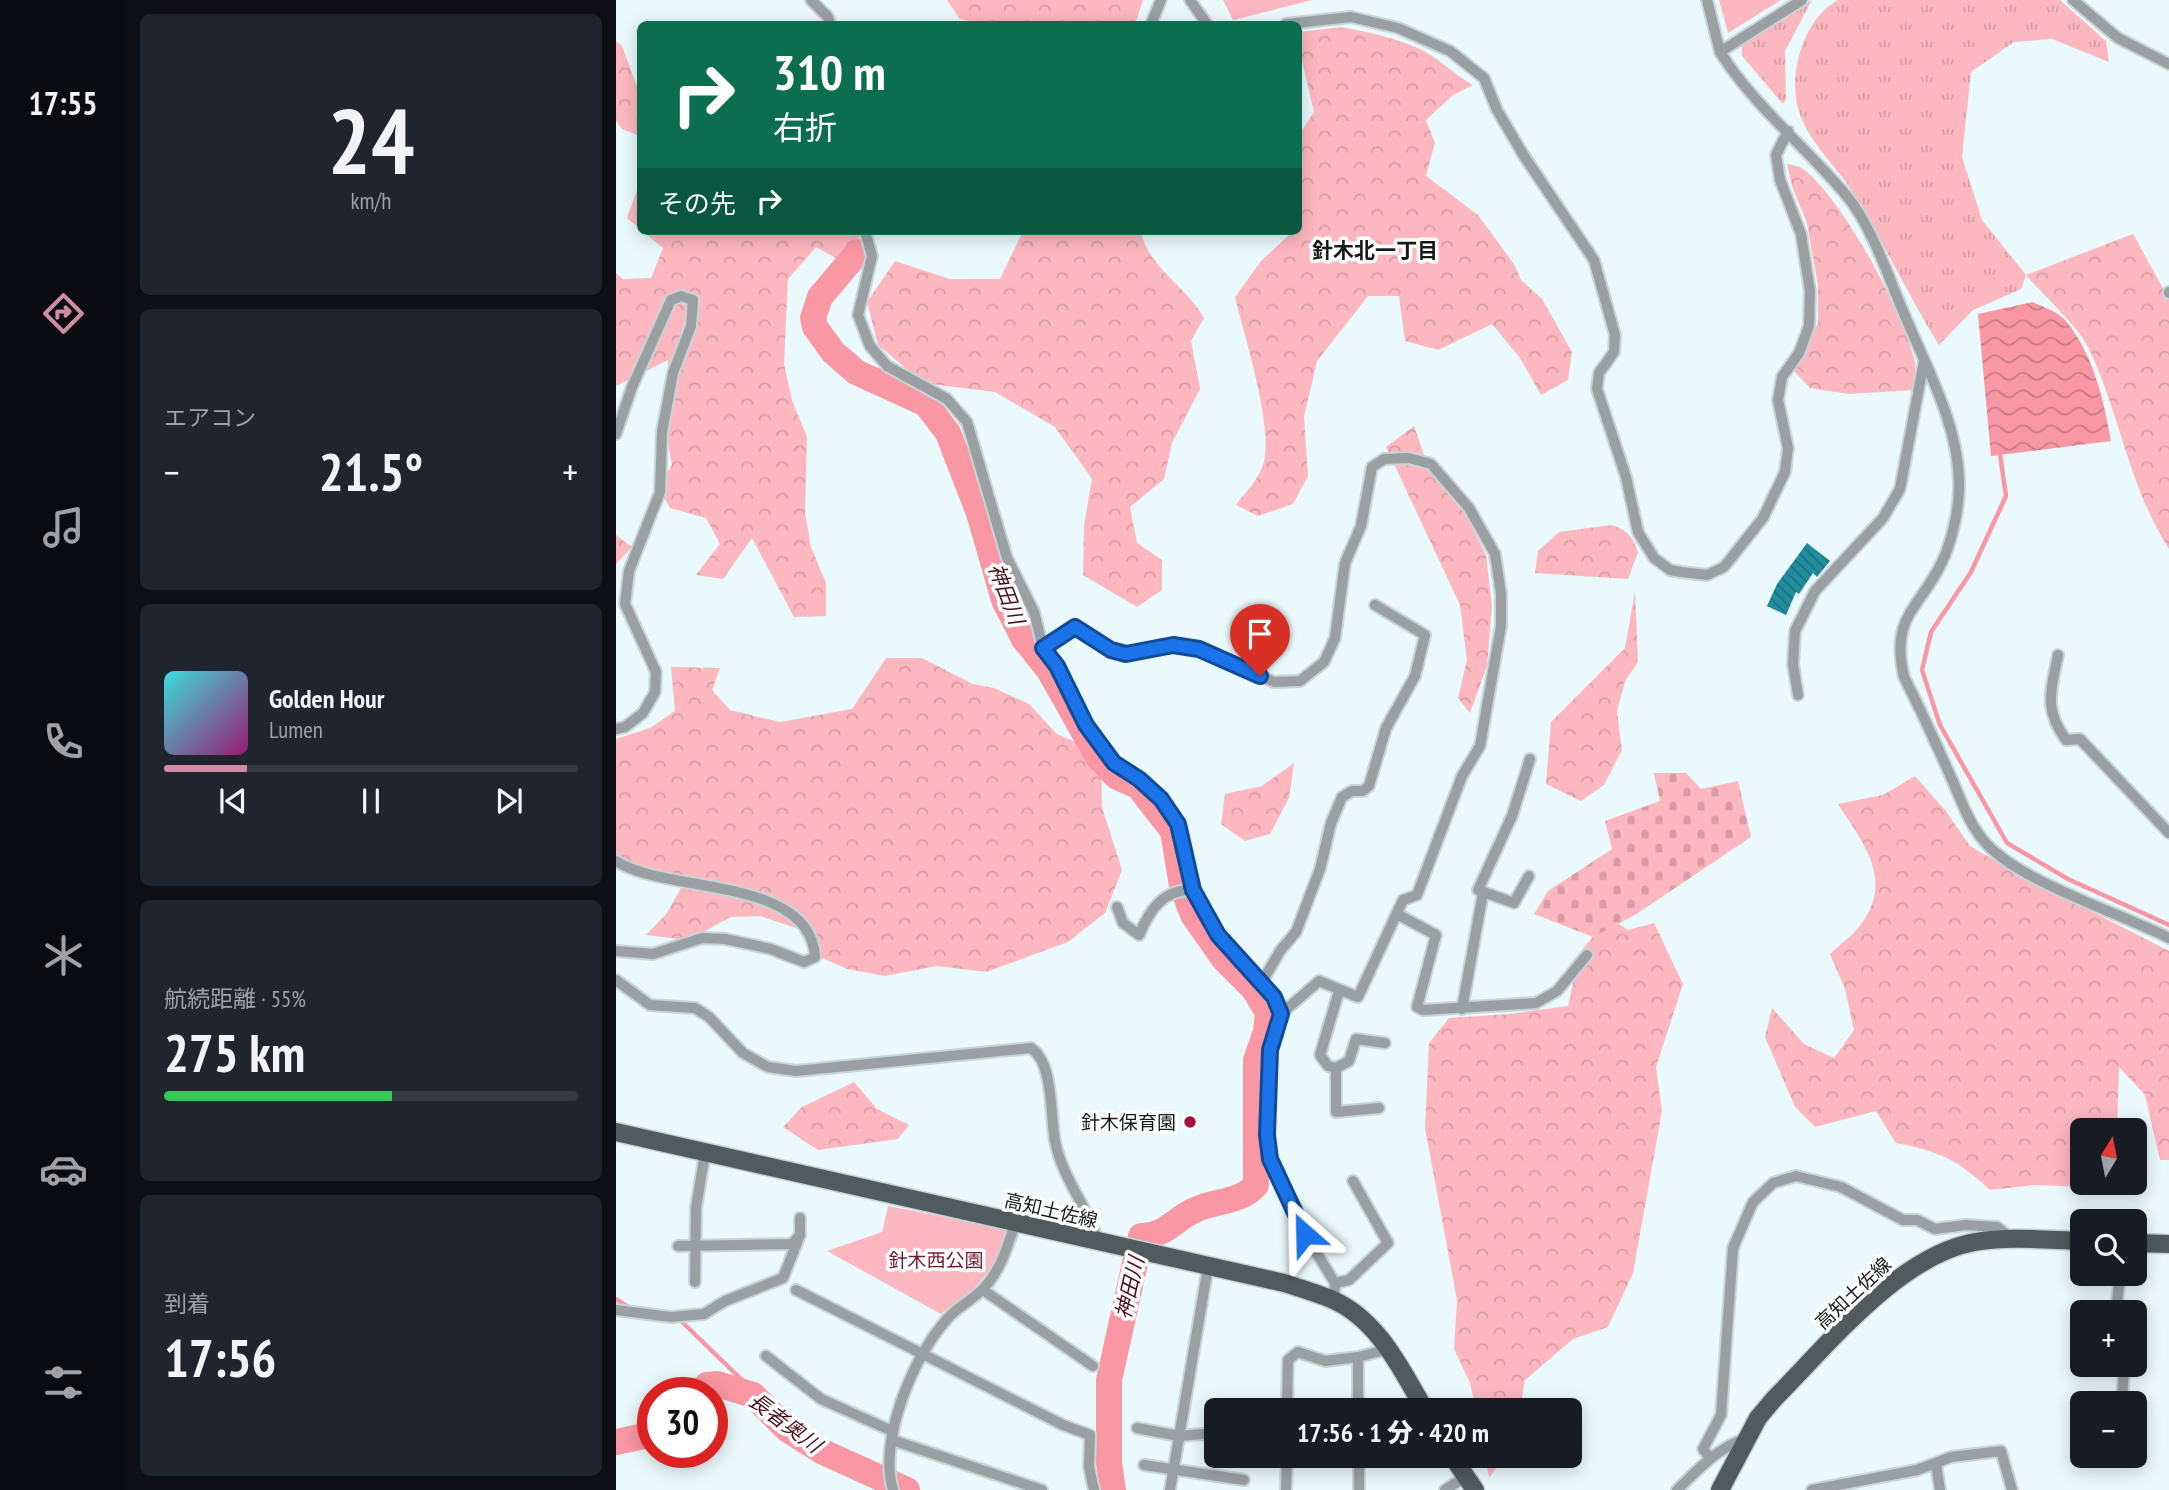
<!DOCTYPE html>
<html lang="ja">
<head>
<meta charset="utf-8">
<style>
	:root { --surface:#171b24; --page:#20242c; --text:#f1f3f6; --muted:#9ea1a6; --line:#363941; --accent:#cf8ca4 }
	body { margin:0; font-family:"PT Sans Narrow","Noto Sans JP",sans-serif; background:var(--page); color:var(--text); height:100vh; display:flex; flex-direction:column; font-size:26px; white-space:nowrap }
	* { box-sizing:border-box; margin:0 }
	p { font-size:23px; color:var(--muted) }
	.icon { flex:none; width:38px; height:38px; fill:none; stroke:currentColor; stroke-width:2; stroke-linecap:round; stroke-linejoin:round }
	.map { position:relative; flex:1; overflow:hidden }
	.side { display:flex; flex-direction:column; gap:14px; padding:14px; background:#0d0f14; width:490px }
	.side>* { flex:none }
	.top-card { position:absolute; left:21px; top:21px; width:665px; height:214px; border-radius:10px; box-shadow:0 4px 18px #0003; background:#0b6e4f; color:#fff; overflow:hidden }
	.needle { width:46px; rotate:10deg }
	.fabs { position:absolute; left:1454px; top:1118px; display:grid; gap:14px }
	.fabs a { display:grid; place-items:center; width:77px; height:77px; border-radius:10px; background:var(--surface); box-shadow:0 4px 18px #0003; font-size:35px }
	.speed { position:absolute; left:21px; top:1377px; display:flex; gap:14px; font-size:35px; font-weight:700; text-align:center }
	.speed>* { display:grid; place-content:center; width:91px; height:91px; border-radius:50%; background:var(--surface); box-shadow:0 4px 18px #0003; line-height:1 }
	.speed .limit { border:10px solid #d22; background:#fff; color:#111 }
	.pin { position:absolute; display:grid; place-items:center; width:60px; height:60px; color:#fff; margin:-72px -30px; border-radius:50% 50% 50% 0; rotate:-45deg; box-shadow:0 0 7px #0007 }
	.pin .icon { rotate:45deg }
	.me { position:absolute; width:77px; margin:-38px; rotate:335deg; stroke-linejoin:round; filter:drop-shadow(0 0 5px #0008) }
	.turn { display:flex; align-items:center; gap:24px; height:147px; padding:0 21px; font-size:32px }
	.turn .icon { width:91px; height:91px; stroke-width:2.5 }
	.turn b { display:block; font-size:49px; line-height:60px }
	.then { display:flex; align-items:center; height:66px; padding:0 21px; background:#0003; gap:14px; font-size:26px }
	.big { font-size:52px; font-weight:800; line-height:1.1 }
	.side .tile { flex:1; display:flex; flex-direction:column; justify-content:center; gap:10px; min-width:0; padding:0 24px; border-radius:10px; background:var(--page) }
	.side .dial { align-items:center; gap:0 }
	.dial b { font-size:91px; line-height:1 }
	.song { display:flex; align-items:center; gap:21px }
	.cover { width:84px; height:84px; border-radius:10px; background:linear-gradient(135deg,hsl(180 70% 55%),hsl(320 70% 35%)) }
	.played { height:7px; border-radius:4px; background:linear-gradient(90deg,var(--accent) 20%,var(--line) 20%) }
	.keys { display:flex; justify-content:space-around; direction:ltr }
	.heat { display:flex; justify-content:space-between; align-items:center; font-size:38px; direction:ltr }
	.charge { height:10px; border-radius:5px; background:linear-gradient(90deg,#34c759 55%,var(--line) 0) }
	.trip { position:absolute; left:588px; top:1398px; width:378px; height:70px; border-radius:10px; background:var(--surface); box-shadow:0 4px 18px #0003; font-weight:800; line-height:70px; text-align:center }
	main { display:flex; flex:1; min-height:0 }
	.tabs { display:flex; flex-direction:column; width:126px; justify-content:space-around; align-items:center; background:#090b0e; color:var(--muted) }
	.tabs .icon { width:49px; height:49px }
	.tabs .selected { color:var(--accent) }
	.tabs b { font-size:32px; color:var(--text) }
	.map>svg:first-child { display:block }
	.grass { fill:url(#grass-tufts) }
	.forest { fill:url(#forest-crowns) }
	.cemetery { fill:url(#cemetery-stones) }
	.green { fill:#fdb7bf }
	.water { fill:url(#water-waves) }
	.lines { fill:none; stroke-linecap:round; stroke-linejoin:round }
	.stream { stroke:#f997a5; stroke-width:4.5 }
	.river { stroke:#f997a5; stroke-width:26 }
	.building { fill:url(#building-back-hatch) }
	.street-casing { stroke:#c7d5d8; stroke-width:14 }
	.primary-casing { stroke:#c7d5d8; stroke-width:21 }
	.street { stroke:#9aa0a2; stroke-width:10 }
	.primary { stroke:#505b5e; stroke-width:18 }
	.route-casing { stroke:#114b97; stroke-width:18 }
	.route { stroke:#1a73e8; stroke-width:12 }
	.poi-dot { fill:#a60e40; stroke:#fff; stroke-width:2.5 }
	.labels { text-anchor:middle; stroke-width:7; stroke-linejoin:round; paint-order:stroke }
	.poi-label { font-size:19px; fill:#14191a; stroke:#fff; text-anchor:end }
	.street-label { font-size:19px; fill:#14191a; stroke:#fff }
	.park-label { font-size:19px; fill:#6e192e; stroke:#fff }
	.neighbourhood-label { font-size:21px; font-weight:bold; fill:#14191a; stroke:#fff }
	.water-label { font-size:21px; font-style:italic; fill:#4c101e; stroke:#fff }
</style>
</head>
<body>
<main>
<nav class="tabs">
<b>17:55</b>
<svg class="icon selected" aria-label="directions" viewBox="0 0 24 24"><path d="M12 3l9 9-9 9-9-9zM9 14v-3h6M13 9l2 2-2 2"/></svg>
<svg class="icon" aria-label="music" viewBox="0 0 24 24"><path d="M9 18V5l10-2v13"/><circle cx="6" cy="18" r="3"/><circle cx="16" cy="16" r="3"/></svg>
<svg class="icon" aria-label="phone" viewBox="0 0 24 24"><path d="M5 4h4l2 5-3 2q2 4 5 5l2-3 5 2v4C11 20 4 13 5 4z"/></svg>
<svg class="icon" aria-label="climate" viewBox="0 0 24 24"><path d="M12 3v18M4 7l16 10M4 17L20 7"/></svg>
<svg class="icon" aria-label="car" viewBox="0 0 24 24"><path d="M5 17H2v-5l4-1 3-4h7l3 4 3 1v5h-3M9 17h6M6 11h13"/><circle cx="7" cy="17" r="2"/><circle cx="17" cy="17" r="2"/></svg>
<svg class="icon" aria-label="filters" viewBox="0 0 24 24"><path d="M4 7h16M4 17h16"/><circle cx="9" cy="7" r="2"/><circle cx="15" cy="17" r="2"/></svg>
</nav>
<section class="side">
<div class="tile dial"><b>24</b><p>km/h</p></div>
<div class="tile"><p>エアコン</p>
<div class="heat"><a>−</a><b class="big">21.5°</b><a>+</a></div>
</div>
<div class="tile">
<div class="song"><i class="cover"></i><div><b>Golden Hour</b><p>Lumen</p></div></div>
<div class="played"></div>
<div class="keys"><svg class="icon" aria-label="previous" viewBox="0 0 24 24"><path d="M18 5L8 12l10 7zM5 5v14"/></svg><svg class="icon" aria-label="pause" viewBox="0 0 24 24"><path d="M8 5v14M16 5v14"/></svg><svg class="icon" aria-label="next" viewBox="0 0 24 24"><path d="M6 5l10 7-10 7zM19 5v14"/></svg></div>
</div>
<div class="tile"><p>航続距離 · 55%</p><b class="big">275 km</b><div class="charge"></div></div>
<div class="tile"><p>到着</p><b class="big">17:56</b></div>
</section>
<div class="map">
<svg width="1553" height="1490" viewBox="0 0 1553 1490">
	<defs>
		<pattern id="grass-tufts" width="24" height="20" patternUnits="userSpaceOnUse" patternTransform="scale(1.75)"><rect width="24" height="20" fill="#fdb7bf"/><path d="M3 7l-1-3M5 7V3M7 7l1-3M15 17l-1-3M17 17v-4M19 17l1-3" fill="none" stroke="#d89da4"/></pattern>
		<pattern id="forest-crowns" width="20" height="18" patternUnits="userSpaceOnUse" patternTransform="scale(1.75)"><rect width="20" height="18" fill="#fdb7bf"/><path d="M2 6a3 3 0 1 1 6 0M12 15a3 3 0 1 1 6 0" fill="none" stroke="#d89da4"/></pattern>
		<pattern id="cemetery-stones" width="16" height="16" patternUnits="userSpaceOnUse" patternTransform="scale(1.75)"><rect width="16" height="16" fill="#fdb7bf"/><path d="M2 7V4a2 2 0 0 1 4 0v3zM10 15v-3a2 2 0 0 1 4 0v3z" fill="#d89da4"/></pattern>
		<pattern id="water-waves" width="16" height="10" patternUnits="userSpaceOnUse" patternTransform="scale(1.75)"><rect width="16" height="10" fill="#f997a5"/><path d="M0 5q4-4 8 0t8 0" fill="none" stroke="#c87a86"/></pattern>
		<pattern id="building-back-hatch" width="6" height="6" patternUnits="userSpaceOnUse" patternTransform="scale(1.75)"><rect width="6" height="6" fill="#208c9d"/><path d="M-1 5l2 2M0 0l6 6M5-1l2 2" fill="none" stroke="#1b727f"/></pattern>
	</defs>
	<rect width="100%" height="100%" fill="#e9f9fc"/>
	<g class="grass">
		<polygon points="1196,0 1169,51 1170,99 1167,104 1126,56 1126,43"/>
		<path d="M1222,0H1444L1490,41L1493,62L1436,39L1398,42L1355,72L1346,157L1366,220L1410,275L1405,289L1357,310L1323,345C1293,297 1269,245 1240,197C1222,167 1191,142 1182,108C1172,73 1188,18 1222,0Z"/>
	</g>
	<g class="forest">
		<polygon points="331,0 527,0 519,24 369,24 344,19"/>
		<path d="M725,27C752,32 781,38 806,50C821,57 840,76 857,85L837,95L810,120L819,143L810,176L862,215L898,264L905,280L926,299L956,352L952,380L925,395L904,358L876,324L822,350L789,341L783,296H752L701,361L688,417L692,476L677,504L642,516L620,505C628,494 643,479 647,465C659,430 628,336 619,297L645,261L672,236L671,231H682L683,135L698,112L683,48V32Z"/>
		<polygon points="0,41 6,46 24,94 24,136 6,129 0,121"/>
		<path d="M1171,164C1176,165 1182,166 1186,168C1226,197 1289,315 1299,363C1300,372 1298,382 1297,390L1233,394L1194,388L1178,371L1202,323V286L1191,223L1176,186Z"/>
		<polygon points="24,182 24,229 11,218"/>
		<polygon points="26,231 246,231 231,264 200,247 172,279 168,364 176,400 191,437 189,513 195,547 210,583 210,616 178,617 136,538 107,579 80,575 104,544 90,518 54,508 42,487 56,465 51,438 52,360 0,386 0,273 7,279 35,278 47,248"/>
		<path d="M407,231H525C530,265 571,287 588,318L575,341L584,389L556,443L548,479L514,507L521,543L546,560V590L521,607L467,575L468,525L476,479L439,427L379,392L307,383L262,345L251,302L279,261L334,279H384Z"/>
		<path d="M1517,234L1553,299V549C1513,487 1504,414 1473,349C1464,328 1426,294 1410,275Z"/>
		<polygon points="798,426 811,464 848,511 870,555 876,606 871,666 854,713 842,698 851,660 844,605 770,447"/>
		<path d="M995,525C1012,530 1016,536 1022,552L1012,579L919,573L922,551L943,532Z"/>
		<polygon points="0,535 16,547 0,564"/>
		<polygon points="1019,591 1022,662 1009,681 1001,711 1006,750 988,785 965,801 930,784 935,722 1009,648"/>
		<polygon points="270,658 306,658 357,684 378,688 413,704 441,734 457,741 485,764 486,807 506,870 489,913 452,942 370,972 321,966 269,976 231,969 204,957 183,929 144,916 115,917 72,940 30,935 51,913 71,877 30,878 0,863 0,739 34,728 59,711 55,667 104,668 96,690 114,710 164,722 236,709"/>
		<polygon points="678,763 673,798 654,834 629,841 605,824 609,794 646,786"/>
		<path d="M1299,776L1329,810L1354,846L1404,875L1553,951V1160H1544L1529,1095L1503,1067L1501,1130H1466V1183H1474L1469,1187L1418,1185L1374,1190C1342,1160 1323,1151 1280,1143L1260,1111L1199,1127L1179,1107L1149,1037L1156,1008L1188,1044L1218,1058L1238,1030L1229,989L1214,954C1224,944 1238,935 1246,923C1278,879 1246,841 1222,804L1267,795Z"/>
		<polygon points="993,918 1012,930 1038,923 1067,984 1040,1067 1046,1111 1017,1273 992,1327 957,1339 909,1380 904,1410 860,1410 854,1383 838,1349 841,1300 809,1128 813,1043 833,1018 894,1014 952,1006 964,952"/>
		<polygon points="238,1082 261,1109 293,1125 282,1139 202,1150 167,1127 186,1107"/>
		<polygon points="869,1456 890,1456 873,1478"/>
	</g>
	<polygon class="cemetery" points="1038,773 1070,773 1085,789 1122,781 1135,837 1019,915 977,937 918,914 932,891 996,849 989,821 1044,801"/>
	<g class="green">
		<polygon points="607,0 696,0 617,20"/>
		<polygon points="1103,0 1165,0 1112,33"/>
		<polygon points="272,1206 391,1229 382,1261 358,1288 325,1314 211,1251 266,1232"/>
	</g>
	<path class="water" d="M1417,302C1427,307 1443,312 1450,321C1477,354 1488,400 1495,441L1375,456L1362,314Z"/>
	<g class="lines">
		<g class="stream">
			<polyline points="1384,454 1390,496 1355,572 1315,632 1306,670 1324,725 1391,843 1452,879 1553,925"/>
			<polyline points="0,1299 14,1308"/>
			<polyline points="62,1318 125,1379 137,1395"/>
		</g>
		<g class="river">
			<path d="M242,252L204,297L197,318L199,327L217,352L240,372L310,404L332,433L363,513L388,600L408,639L433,670L482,757L501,777L522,786L557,831L566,886L577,915L608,959L638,989L652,1013L650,1032L640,1060V1185C624,1203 600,1200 579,1210C560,1218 548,1237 525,1236L493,1380V1463L497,1490"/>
			<polyline points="85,1393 91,1385 101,1384 137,1395 172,1430 207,1452 291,1490"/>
			<polyline points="0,1442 37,1434"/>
		</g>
	</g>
	<polygon class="building" points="1191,543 1214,561 1201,577 1197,573 1183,594 1180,592 1170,615 1151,606 1161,584"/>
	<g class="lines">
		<defs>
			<g id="street">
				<polyline points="195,0 212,17 214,24"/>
				<polyline points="574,0 591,24"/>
				<polyline points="1091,0 1104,52"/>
				<path d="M1186,0L1104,52C1138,106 1189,146 1230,195C1255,225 1271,273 1286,309C1309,365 1345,427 1343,490C1342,513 1336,541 1326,562C1303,610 1274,616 1288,677C1306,712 1322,748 1338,784C1346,803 1354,825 1368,841C1401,881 1504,913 1553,938"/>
				<polyline points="1457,0 1502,38 1553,64"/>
				<polyline points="535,24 545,0"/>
				<polyline points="670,24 735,17 782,28 834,51 868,78 881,110 908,156 978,260 999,335 998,352 983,373 981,389 1010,477 1022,532 1038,558 1054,570 1065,572 1091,575 1108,567 1147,518 1169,472 1172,448 1162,400 1166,377 1183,353 1193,326 1194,291 1185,234 1164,180 1160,155 1172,131"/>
				<polyline points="249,231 256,256 242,315 254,346 271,366 331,399 351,422 391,558 418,612 427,648 441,666 470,725 498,763 523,779 545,799 562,824 577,890 602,935 646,982 665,1014"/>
				<polyline points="1553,292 1553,293"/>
				<polyline points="0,434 16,387 55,300 65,296 77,300 75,326 57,373 46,432 44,492 13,571 9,604 40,672 39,692 27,713 9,727 0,729"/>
				<polyline points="427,648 459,627 494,650 510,654 557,645 583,649 658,682 684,681 708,662 719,638 729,563 745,526 756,467 768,459 793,458 815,464 853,508 879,554 885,594 885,626 864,746 846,776 801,895 787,900 742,997 703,981 665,1014 654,1050 651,1135 654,1159 689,1234 719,1283 718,1300"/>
				<path d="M1442,655C1435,691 1427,708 1450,740L1464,739L1553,833"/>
				<polyline points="1182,695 1177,664 1179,631 1199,591 1267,518 1284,489 1308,361"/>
				<path d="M0,861C50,894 195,876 199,957L188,962L155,949L109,939L86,938L37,954L0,951"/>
				<polyline points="913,876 898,903 862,890 896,816 914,759"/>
				<path d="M501,907L507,923L523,935C533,911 547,889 577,890"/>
				<polyline points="781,914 820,935 801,1007 807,1010 920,1003 941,991 971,955"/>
				<path d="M0,980L34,1005L79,1008L93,1017L127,1053L152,1067L180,1071L415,1048C438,1063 434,1116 439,1141C446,1178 472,1207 482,1242"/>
				<polyline points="646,982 664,951 680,932 704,869 715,823 726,797 736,791 747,791 753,786 770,728 799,676 809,635 759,605"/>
				<polyline points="846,1009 867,893"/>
				<polyline points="720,1068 712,1066 704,1055 723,991"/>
				<polyline points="763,1108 720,1112 720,1068 733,1061 740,1039 769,1043"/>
				<polyline points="62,1246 176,1244 184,1235 184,1218"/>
				<polyline points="79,1282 80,1208 89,1153"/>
				<polyline points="719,1283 733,1280 772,1243 737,1181"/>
				<polyline points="180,1290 447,1425 474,1435 473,1467 478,1490"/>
				<polyline points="367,1290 477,1366"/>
				<polyline points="0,1310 55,1317 88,1314 109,1301 167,1278 184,1235"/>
				<polyline points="1500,1312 1504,1274"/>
				<polyline points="150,1356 205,1399 276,1431"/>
				<polyline points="1506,1404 1508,1365"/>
				<polyline points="671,1410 672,1360 682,1352 709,1361 742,1357"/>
				<polyline points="742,1410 742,1357 773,1349"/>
				<polyline points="521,1428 563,1436 600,1433"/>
				<polyline points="276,1440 426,1490"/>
				<polyline points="743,1456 743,1490"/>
				<polyline points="1094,1458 1087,1449 1105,1415 1117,1248 1137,1202 1157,1183 1180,1176 1225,1187 1287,1220 1301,1220 1319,1229 1350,1225 1381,1227 1396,1239"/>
				<polyline points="1320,1464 1324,1490"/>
				<polyline points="528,1465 628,1480"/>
				<path d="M277,1490C262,1440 298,1354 333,1317C342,1307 356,1300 366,1290C384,1272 391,1248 399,1224"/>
				<polyline points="554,1490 592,1267"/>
				<polyline points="670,1490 671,1456"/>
				<polyline points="829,1490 849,1477"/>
				<path d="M1061,1490C1082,1470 1102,1447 1131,1438"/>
				<polyline points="1196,1490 1301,1470 1335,1457 1385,1451 1396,1490"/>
			</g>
			<g id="primary">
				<path d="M0,1132L668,1283C684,1288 700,1293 715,1299C762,1319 785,1369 809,1410"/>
				<polyline points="1519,1243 1553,1244"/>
				<polyline points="836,1456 859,1490"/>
				<path d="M1104,1490L1142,1418L1158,1399C1211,1346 1283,1255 1359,1242C1394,1236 1431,1240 1466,1241"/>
			</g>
		</defs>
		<use href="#street" class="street-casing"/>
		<use href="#primary" class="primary-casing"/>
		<use href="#street" class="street"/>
		<use href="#primary" class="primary"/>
	</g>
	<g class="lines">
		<defs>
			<polyline id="route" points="644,676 583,649 557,645 510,654 495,650 459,627 427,648 441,666 470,725 498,763 523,779 545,799 562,824 577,890 602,935 658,997 665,1014 654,1050 651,1135 654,1159 689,1234"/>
		</defs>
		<use href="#route" class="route-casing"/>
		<use href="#route" class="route"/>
	</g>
	<circle class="poi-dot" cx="574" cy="1122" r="7"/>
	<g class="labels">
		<g class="poi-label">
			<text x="560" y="1129">針木保育園</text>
		</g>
		<g class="street-label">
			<text transform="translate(435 1210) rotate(13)" y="7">高知土佐線</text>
			<text transform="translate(1237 1293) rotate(-43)" y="7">高知土佐線</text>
		</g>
		<g class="park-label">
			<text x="320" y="1267">針木西公園</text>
		</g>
		<g class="neighbourhood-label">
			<text x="759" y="258">針木北一丁目</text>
		</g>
		<g class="water-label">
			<text transform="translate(390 594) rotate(69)" y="7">神田川</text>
			<text transform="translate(514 1288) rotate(-77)" y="7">神田川</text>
			<text transform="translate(169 1423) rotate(37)" y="7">長者奥川</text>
		</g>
	</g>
</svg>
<div class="fabs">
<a><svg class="needle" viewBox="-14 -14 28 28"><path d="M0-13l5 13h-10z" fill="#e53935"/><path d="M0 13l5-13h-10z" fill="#9ea1a6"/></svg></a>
<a><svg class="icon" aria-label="search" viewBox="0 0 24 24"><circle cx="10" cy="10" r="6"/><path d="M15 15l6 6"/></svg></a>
<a>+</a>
<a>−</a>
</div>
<div class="speed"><div class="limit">30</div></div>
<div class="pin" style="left:644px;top:676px;background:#d93025"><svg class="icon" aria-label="arrive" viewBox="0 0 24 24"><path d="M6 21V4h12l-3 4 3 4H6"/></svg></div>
<svg class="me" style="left:689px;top:1234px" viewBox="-20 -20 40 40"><path d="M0-17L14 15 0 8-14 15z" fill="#1a73e8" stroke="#fff" stroke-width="4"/></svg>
<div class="trip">17:56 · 1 分 · 420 m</div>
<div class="top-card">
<div class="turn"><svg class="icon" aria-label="right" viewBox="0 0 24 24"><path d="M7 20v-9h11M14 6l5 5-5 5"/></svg><div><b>310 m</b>右折</div></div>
<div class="then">その先<svg class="icon" aria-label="right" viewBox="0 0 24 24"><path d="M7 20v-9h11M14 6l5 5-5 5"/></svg></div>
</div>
</div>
</main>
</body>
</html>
